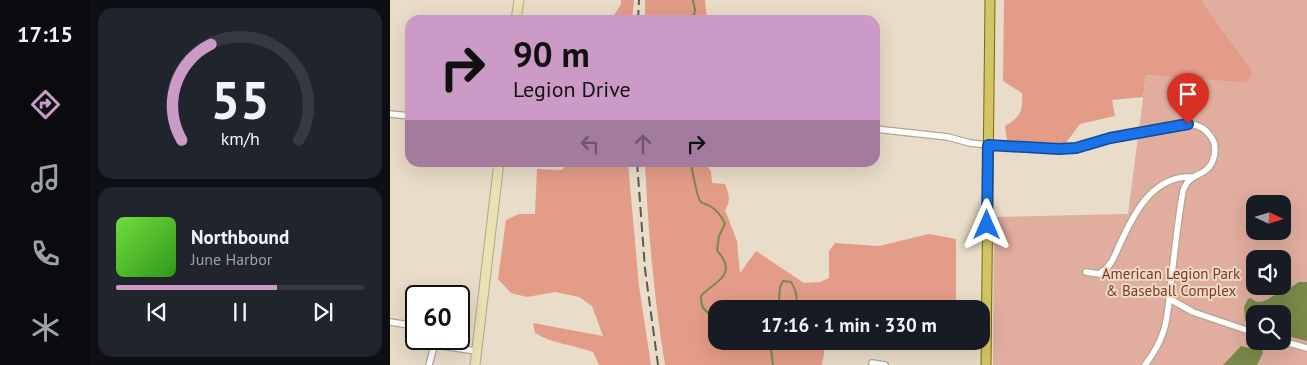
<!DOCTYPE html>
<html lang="en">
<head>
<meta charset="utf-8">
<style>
	:root { --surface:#171b24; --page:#20242c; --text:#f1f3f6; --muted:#9ea1a6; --line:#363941; --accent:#cb9ac6 }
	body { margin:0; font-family:"PT Sans",sans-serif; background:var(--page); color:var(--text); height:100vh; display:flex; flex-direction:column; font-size:19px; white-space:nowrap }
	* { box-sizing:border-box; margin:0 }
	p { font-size:16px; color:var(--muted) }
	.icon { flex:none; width:28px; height:28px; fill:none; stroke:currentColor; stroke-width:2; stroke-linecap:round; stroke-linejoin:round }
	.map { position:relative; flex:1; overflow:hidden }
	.details { display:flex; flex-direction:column; gap:8px; padding:8px; background:#0d0f14; width:300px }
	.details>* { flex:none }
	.guide { position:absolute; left:15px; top:15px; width:475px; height:152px; border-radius:15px; box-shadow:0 5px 20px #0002; background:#cb9ac6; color:#111; overflow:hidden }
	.needle { width:32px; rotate:94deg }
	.fabs { position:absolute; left:856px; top:195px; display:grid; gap:10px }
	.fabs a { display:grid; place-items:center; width:45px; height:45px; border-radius:10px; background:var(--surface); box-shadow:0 5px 20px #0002; font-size:25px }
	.speed { position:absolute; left:15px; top:285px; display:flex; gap:10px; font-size:25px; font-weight:700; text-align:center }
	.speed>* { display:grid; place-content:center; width:65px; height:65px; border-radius:50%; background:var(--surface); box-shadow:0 5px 20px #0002; line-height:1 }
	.speed .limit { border:2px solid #111; border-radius:8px; background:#fff; color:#111 }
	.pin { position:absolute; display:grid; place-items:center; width:42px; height:42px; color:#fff; margin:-51px -21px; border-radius:50% 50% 50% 0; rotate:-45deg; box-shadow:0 0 5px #0007 }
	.pin .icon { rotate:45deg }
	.me { position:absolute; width:55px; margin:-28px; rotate:0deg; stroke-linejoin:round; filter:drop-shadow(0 0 4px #0008) }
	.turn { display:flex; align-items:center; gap:18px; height:105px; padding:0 25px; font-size:22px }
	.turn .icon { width:65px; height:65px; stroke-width:2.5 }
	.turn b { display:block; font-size:35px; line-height:42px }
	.lanes { display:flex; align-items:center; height:48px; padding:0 25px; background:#0003; justify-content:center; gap:25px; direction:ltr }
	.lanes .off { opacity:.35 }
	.details .card { flex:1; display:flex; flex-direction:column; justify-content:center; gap:8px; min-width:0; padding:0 18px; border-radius:15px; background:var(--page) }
	.details .dial { align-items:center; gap:0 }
	.dial svg { height:130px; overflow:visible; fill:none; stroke:var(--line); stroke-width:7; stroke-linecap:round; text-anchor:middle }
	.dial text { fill:var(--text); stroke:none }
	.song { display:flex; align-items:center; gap:15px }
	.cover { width:60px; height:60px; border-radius:8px; background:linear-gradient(135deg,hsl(100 70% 55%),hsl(110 70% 35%)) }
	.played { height:5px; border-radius:2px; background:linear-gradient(90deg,var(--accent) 65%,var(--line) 65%) }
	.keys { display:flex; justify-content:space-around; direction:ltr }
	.trip { position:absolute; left:318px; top:300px; width:282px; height:50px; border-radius:15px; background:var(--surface); box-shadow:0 5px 20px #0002; font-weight:600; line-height:50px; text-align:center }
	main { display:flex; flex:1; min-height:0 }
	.tabs { display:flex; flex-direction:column; width:90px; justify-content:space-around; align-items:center; background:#090b0e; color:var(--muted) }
	.tabs .icon { width:35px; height:35px }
	.tabs .on { color:var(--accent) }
	.tabs b { font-size:22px; color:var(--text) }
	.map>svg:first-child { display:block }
	.green { fill:#e0ad9e; fill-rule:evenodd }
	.forest { fill:#e39c87 }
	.water { fill:#798949 }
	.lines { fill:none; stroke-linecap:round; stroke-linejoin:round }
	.stream { stroke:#798949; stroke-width:2 }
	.minor-casing { stroke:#b2a692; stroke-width:8 }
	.secondary-casing { stroke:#b2a692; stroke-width:11 }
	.primary-casing { stroke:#7a6b05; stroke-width:11 }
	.minor { stroke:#fff; stroke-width:5.5 }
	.secondary { stroke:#e8e2b4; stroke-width:9 }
	.primary { stroke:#d1c568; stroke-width:9 }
	.rail { stroke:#5f584c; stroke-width:2; stroke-dasharray:10 5; stroke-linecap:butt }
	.route-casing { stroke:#114b97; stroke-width:12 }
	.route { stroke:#1a73e8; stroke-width:9 }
	.labels { text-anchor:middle; stroke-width:4; stroke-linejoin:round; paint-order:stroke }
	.park-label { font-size:15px; fill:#88351b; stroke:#e9dcc8 }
</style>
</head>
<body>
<main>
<nav class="tabs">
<b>17:15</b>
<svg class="icon on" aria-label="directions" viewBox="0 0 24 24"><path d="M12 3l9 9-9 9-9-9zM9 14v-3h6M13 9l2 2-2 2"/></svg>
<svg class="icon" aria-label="music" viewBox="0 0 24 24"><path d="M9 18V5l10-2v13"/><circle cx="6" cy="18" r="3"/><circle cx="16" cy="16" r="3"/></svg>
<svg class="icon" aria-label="phone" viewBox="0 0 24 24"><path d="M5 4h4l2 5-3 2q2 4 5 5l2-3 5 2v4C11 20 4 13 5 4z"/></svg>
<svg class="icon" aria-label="climate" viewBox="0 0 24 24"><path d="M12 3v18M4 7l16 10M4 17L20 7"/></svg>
</nav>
<section class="details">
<div class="card dial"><svg viewBox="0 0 100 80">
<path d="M14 69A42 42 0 1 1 86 69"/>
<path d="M14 69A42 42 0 0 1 32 10" stroke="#cb9ac6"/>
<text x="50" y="56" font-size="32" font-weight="700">55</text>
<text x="50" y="72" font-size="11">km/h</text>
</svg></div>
<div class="card">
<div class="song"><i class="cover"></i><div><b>Northbound</b><p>June Harbor</p></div></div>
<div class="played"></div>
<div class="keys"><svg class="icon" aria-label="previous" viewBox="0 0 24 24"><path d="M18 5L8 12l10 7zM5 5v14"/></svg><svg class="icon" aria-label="pause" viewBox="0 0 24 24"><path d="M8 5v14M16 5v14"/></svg><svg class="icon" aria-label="next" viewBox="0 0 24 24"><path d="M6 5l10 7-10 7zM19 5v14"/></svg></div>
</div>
</section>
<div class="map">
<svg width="917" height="365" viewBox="0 0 917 365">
	<rect width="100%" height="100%" fill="#e9dcc8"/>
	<path class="green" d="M811,0H917V365H603L604,217L738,214L756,75L857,83L863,72ZM865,204H892V231H865ZM865,259H892V286H865ZM865,314H892V341H865Z"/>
	<g class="forest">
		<polygon points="231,0 244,0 242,20 211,20 223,17 231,4"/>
		<polygon points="255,0 315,0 317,20 255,20"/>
		<path d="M614,0H811L863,72L857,83L756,75L753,97L722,100L725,116L690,124L675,144L617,141L615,126C631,116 633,112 632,93L613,81Z"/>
		<path d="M180,163H238L249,286L261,365H209L203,352C184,345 163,344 145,333L143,323L213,336L202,306L189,297L165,292L137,297L121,293L108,279L116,220L129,214H145L147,169L171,170Z"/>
		<path d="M255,163H314L321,171L322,183L335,184C339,193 341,201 335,210L347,241L350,273L366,251L414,283L430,282L439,278V251L445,243L489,246L539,234L566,239V309H326V341H436L432,365H275C264,298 258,230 255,163Z"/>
	</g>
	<g class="water">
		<path d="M909,282H917V341L893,335L892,314H865V327L855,321L854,307L858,299L861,298C870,307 878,298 887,294C895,291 902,287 909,282Z"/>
		<polygon points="851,346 859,348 862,346 872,349 873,353 867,365 833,365"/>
	</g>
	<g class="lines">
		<g class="stream">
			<polyline points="303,20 305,10 303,0"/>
			<path d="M301,162C301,167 308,199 310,201C312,204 317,204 320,206C328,211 332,216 335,224L329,236L327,250C329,254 333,257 334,261C343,277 319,286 311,296C311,305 312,309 320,314L326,312"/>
			<path d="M330,309C342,303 343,307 353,308C364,310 380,306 389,300L390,287L393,281L401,282C407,291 407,298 407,309"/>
			<polyline points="380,341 383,365"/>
		</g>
		<defs>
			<g id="minor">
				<polyline points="0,114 20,116"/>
				<path d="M485,129L558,137L580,143L598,145L669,149L686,148L705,144L720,138L798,124C809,125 815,128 821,137C828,146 825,163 816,170C805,178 798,176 793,191C788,219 785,247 782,275C777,312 780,333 755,365"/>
				<path d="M696,272L709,274C721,267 724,257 729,246C743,215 762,175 802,177"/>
				<polyline points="780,299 803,312 865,333"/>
				<polyline points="0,322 19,325 26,329"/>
				<polyline points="42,339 46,345 86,351"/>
				<polyline points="892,341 917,348"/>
				<polyline points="482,363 495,365"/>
				<polyline points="39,365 43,350 46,345"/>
			</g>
			<g id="secondary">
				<polyline points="126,20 129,0"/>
				<polyline points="85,365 109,162"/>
			</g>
			<polyline id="primary" points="596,365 600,0"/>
		</defs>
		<use href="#minor" class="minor-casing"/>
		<use href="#secondary" class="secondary-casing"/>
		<use href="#primary" class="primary-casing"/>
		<use href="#minor" class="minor"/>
		<use href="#secondary" class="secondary"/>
		<use href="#primary" class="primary"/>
		<g class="rail">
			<polyline points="248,20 249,0"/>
			<polyline points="247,162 255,269 268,365"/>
		</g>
	</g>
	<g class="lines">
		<defs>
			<polyline id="route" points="597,225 598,145 669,149 686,148 720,138 798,124"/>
		</defs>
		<use href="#route" class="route-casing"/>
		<use href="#route" class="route"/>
	</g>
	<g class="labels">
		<g class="park-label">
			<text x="781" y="279">American Legion Park<tspan x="781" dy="17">&amp; Baseball Complex</tspan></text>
		</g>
	</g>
</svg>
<div class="fabs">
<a><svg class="needle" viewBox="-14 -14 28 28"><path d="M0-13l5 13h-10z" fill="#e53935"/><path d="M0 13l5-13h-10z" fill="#9ea1a6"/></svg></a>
<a><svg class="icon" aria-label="sound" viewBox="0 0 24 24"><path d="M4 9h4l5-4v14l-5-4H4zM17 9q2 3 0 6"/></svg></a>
<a><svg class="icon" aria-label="search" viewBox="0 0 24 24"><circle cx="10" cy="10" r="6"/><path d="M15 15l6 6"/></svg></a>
</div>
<div class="speed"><div class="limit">60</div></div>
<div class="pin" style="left:798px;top:124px;background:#d93025"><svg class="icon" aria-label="arrive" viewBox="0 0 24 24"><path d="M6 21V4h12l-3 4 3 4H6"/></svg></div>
<svg class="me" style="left:597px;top:225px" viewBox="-20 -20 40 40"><path d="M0-17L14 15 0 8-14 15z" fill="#1a73e8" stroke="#fff" stroke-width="4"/></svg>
<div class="trip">17:16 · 1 min · 330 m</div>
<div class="guide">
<div class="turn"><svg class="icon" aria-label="right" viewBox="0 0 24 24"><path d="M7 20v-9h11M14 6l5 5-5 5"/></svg><div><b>90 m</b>Legion Drive</div></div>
<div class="lanes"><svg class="icon off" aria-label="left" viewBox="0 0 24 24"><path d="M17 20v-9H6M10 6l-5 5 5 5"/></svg><svg class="icon off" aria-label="ahead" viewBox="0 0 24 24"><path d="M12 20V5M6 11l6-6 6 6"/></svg><svg class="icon" aria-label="right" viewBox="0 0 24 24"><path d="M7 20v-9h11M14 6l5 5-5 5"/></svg></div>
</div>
</div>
</main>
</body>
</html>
